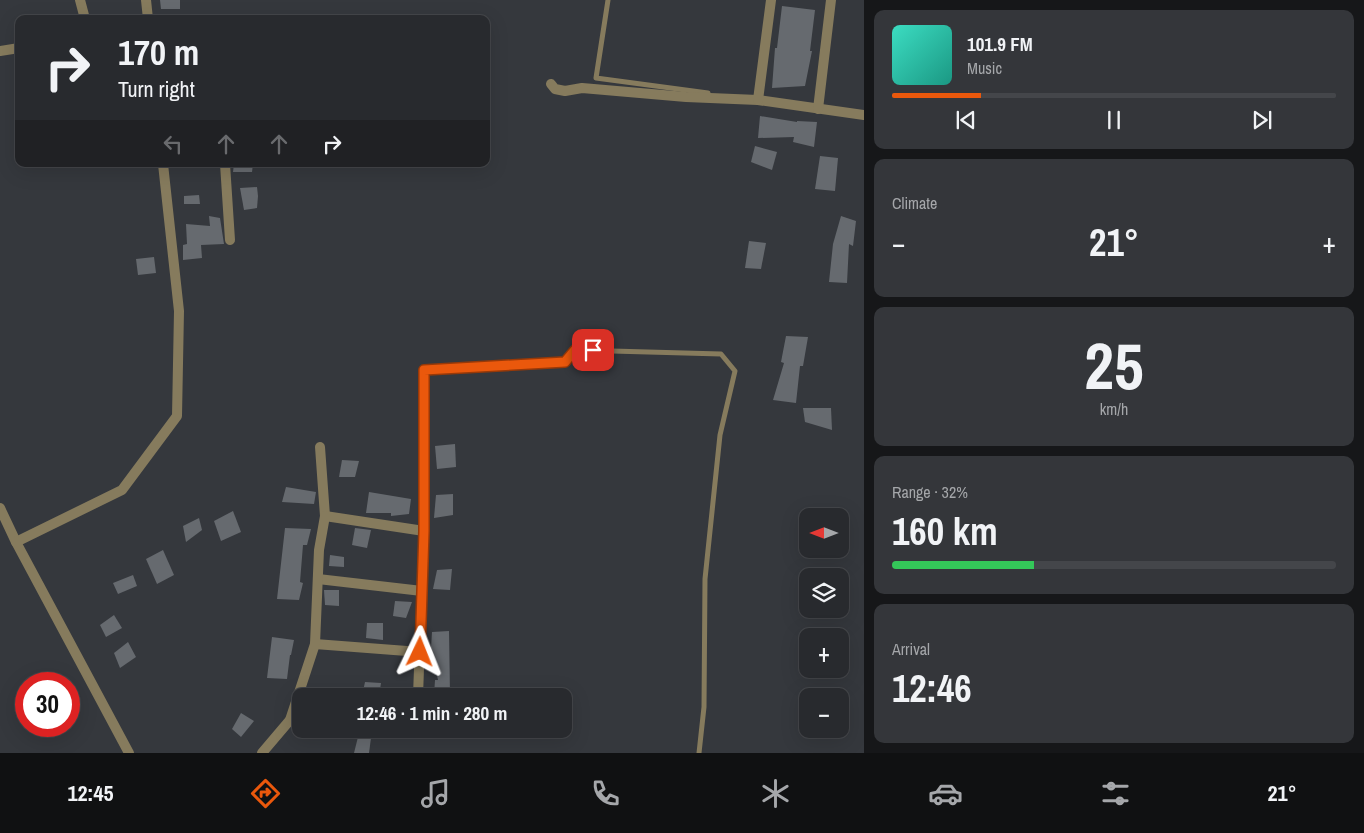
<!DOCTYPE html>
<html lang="en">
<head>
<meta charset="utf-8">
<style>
	:root { --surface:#282a2e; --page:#34363a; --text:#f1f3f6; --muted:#a5a7aa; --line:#44464a; --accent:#ea580c }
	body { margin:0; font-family:"Archivo Narrow",sans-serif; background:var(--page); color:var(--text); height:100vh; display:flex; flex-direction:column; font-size:19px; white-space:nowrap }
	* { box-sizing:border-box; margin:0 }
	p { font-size:16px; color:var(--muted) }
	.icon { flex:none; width:28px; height:28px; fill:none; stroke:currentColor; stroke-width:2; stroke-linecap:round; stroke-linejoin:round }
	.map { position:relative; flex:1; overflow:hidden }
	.sheet { display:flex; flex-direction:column; gap:10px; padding:10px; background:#161719; width:500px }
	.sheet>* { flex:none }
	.guide { position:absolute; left:15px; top:15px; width:475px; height:152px; border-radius:10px; box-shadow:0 5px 20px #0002,0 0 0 1px var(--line); background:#282a2e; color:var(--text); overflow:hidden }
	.needle { width:32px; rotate:270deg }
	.buttons { position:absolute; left:799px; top:508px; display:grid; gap:10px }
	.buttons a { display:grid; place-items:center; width:50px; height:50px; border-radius:10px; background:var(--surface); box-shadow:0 5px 20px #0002,0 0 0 1px var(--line); font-size:25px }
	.speed { position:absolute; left:15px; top:672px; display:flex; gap:10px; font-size:25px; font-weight:700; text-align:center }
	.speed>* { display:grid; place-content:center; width:65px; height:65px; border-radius:50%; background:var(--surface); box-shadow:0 5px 20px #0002,0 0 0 1px var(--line); line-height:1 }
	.speed .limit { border:8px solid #d22; background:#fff; color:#111 }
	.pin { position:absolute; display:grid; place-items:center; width:42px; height:42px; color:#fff; margin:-21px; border-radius:10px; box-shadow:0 2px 8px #0006 }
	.me { position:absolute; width:55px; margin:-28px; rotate:2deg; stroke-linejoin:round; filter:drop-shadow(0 0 4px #0008) }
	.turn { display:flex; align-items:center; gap:18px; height:105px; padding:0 20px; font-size:22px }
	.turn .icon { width:65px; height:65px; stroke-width:2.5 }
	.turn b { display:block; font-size:35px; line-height:42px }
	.lanes { display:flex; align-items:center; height:48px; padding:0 20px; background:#0003; justify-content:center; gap:25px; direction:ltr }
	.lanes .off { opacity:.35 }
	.big { font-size:38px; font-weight:800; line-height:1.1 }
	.sheet .card { flex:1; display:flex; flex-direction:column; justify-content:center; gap:8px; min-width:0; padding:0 18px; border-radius:10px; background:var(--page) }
	.sheet .dial { align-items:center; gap:0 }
	.dial b { font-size:65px; line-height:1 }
	.song { display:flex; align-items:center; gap:15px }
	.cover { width:60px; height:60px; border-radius:8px; background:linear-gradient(135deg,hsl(170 70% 55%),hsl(170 70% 35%)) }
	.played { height:5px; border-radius:2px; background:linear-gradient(90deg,var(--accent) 20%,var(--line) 20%) }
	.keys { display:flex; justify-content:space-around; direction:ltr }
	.heat { display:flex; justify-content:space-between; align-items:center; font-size:28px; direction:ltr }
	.charge { height:8px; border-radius:4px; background:linear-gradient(90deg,#34c759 32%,var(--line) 0) }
	.trip { position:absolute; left:292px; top:688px; width:280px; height:50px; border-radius:10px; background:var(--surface); box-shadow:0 5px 20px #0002,0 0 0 1px var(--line); font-weight:800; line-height:50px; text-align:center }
	.dock { display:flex; height:80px; justify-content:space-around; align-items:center; background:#101112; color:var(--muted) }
	.dock .icon { width:35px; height:35px }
	.dock .selected { color:var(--accent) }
	.dock b { font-size:22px; color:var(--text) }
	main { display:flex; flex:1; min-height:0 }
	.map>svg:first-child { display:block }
	.building { fill:#666a6f }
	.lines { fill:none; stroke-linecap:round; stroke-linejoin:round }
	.service { stroke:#867b5d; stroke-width:5 }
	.minor { stroke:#867b5d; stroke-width:10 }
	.route-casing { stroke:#983908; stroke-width:12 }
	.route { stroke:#ea580c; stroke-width:9 }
</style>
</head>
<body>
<main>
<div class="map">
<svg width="864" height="753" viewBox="0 0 864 753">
	<rect width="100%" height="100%" fill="#35383d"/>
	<g class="building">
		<polygon points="160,0 180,0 180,9 161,9"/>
		<polygon points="782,6 815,10 810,51 812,51 805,86 772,88 775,48 777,48"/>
		<polygon points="760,116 797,122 797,121 817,122 814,147 793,142 794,137 758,138"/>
		<polygon points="755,146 777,152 772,170 751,162"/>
		<polygon points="820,156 838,158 835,191 815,189"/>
		<polygon points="234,164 253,164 252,172 233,172"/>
		<polygon points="257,187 258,196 257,208 244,210 240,188"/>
		<polygon points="199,195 200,204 184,204 184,196"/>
		<polygon points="209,216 220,218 224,244 201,245 202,258 183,260 183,245 187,244 186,224 210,226"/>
		<polygon points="841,216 856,221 853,246 849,244 847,283 829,282 833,244"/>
		<polygon points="749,241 766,243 761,269 745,268"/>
		<polygon points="154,257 156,273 138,275 136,259"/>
		<polygon points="786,336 808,337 803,366 800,366 796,403 773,400 784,363 781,362"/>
		<polygon points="803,408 831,408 832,430 805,422"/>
		<polygon points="455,444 456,467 437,469 435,446"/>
		<polygon points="342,460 359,461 355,477 339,477"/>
		<polygon points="286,487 316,492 314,504 282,502"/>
		<polygon points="369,492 411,499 409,514 391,516 391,513 366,513"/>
		<polygon points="453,494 453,515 434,518 436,495"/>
		<polygon points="233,511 241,532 221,541 214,521"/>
		<polygon points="199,518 202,530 186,542 183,526"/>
		<polygon points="285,528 311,529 307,545 303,545 300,582 303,583 299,600 277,599"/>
		<polygon points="355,528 371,530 367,548 352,545"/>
		<polygon points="163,550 174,575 157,584 146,559"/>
		<polygon points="330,555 344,557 344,567 329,566"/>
		<polygon points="452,569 450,590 433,589 437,570"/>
		<polygon points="133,575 137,586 118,594 113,583"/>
		<polygon points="324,590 339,590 339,606 325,605"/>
		<polygon points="395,601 412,602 406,618 393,616"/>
		<polygon points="114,615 122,628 106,637 100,625"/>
		<polygon points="367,623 383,623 383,640 366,638"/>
		<polygon points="449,631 450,695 434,695 435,680 438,680 431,648 432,632"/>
		<polygon points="272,637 294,640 291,655 290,655 287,679 267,678"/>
		<polygon points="128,642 136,657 120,668 114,653"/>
		<polygon points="365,682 381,683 379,696 362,696"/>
		<polygon points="241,713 254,721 241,737 232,729"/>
		<polygon points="358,737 371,738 369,753 354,753"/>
	</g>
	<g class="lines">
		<g class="service">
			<polyline points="608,0 596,78 708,93"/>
			<polyline points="424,370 565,362 575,350 721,354 735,371 720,435 705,579 704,707 699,753"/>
		</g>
		<g class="minor">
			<polyline points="80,0 85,19"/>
			<polyline points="146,0 148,19"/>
			<polyline points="0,51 19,48"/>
			<polyline points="551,84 555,89 565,91 582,88 686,97 758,100 864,115"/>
			<polyline points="758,100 771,0"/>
			<polyline points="818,109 831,0"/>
			<polyline points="225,164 230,240"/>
			<polyline points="424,370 424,531"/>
			<polyline points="320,447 325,516"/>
			<polyline points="0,508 16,542 129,753"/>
			<polyline points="16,542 122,490 177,416 179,311 163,164"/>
			<polyline points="318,579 422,591"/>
			<polyline points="315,644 420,652"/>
			<polyline points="290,720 301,721"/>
			<polyline points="370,729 417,733 417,729"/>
			<polyline points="262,753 290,720 315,644 319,550 325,516 424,531 418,696"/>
		</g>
	</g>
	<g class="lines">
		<defs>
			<polyline id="route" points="420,652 424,531 424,370 565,362 575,350 593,350"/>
		</defs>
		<use href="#route" class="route-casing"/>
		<use href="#route" class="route"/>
	</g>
</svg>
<div class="buttons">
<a><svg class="needle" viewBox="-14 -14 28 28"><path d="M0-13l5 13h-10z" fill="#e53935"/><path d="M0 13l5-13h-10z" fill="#a5a7aa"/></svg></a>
<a><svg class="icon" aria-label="layers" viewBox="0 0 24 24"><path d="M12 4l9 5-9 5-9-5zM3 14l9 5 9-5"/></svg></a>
<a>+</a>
<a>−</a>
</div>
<div class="speed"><div class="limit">30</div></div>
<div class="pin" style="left:593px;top:350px;background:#d93025"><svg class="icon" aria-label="arrive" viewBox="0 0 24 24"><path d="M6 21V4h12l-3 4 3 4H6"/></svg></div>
<svg class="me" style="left:420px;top:652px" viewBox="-20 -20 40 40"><path d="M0-17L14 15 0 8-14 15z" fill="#ea580c" stroke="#fff" stroke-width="4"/></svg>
<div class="trip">12:46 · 1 min · 280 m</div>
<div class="guide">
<div class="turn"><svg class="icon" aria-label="right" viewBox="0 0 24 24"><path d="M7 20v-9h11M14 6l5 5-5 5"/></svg><div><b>170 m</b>Turn right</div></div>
<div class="lanes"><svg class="icon off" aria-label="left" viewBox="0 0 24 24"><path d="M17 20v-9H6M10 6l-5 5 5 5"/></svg><svg class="icon off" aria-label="ahead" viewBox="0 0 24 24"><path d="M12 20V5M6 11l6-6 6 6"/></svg><svg class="icon off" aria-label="ahead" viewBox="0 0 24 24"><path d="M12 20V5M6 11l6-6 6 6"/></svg><svg class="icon" aria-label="right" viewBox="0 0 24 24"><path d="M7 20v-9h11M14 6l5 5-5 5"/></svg></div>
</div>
</div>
<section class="sheet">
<div class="card">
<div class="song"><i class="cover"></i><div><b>101.9 FM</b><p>Music</p></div></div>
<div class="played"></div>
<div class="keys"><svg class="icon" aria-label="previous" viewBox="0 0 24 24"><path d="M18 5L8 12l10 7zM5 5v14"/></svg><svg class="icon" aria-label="pause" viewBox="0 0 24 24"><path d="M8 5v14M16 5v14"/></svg><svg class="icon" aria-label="next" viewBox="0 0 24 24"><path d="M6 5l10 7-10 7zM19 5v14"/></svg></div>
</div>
<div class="card"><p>Climate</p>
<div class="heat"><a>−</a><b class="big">21°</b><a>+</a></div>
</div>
<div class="card dial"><b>25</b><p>km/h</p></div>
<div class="card"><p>Range · 32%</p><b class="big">160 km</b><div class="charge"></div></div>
<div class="card"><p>Arrival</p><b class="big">12:46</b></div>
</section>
</main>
<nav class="dock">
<b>12:45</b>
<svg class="icon selected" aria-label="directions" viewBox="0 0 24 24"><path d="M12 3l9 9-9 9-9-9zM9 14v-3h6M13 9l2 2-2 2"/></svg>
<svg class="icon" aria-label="music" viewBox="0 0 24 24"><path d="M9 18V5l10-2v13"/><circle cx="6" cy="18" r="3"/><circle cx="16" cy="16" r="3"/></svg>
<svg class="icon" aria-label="phone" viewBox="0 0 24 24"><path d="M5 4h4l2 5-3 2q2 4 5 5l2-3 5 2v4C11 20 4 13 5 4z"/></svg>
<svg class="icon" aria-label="climate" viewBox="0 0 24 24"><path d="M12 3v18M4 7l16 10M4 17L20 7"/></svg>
<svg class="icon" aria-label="car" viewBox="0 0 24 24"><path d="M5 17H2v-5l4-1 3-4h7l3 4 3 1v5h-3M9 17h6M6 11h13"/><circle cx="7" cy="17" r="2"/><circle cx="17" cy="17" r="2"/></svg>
<svg class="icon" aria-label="filters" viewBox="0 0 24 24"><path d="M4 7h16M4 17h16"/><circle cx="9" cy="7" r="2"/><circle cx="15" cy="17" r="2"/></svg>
<b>21°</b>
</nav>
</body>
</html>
